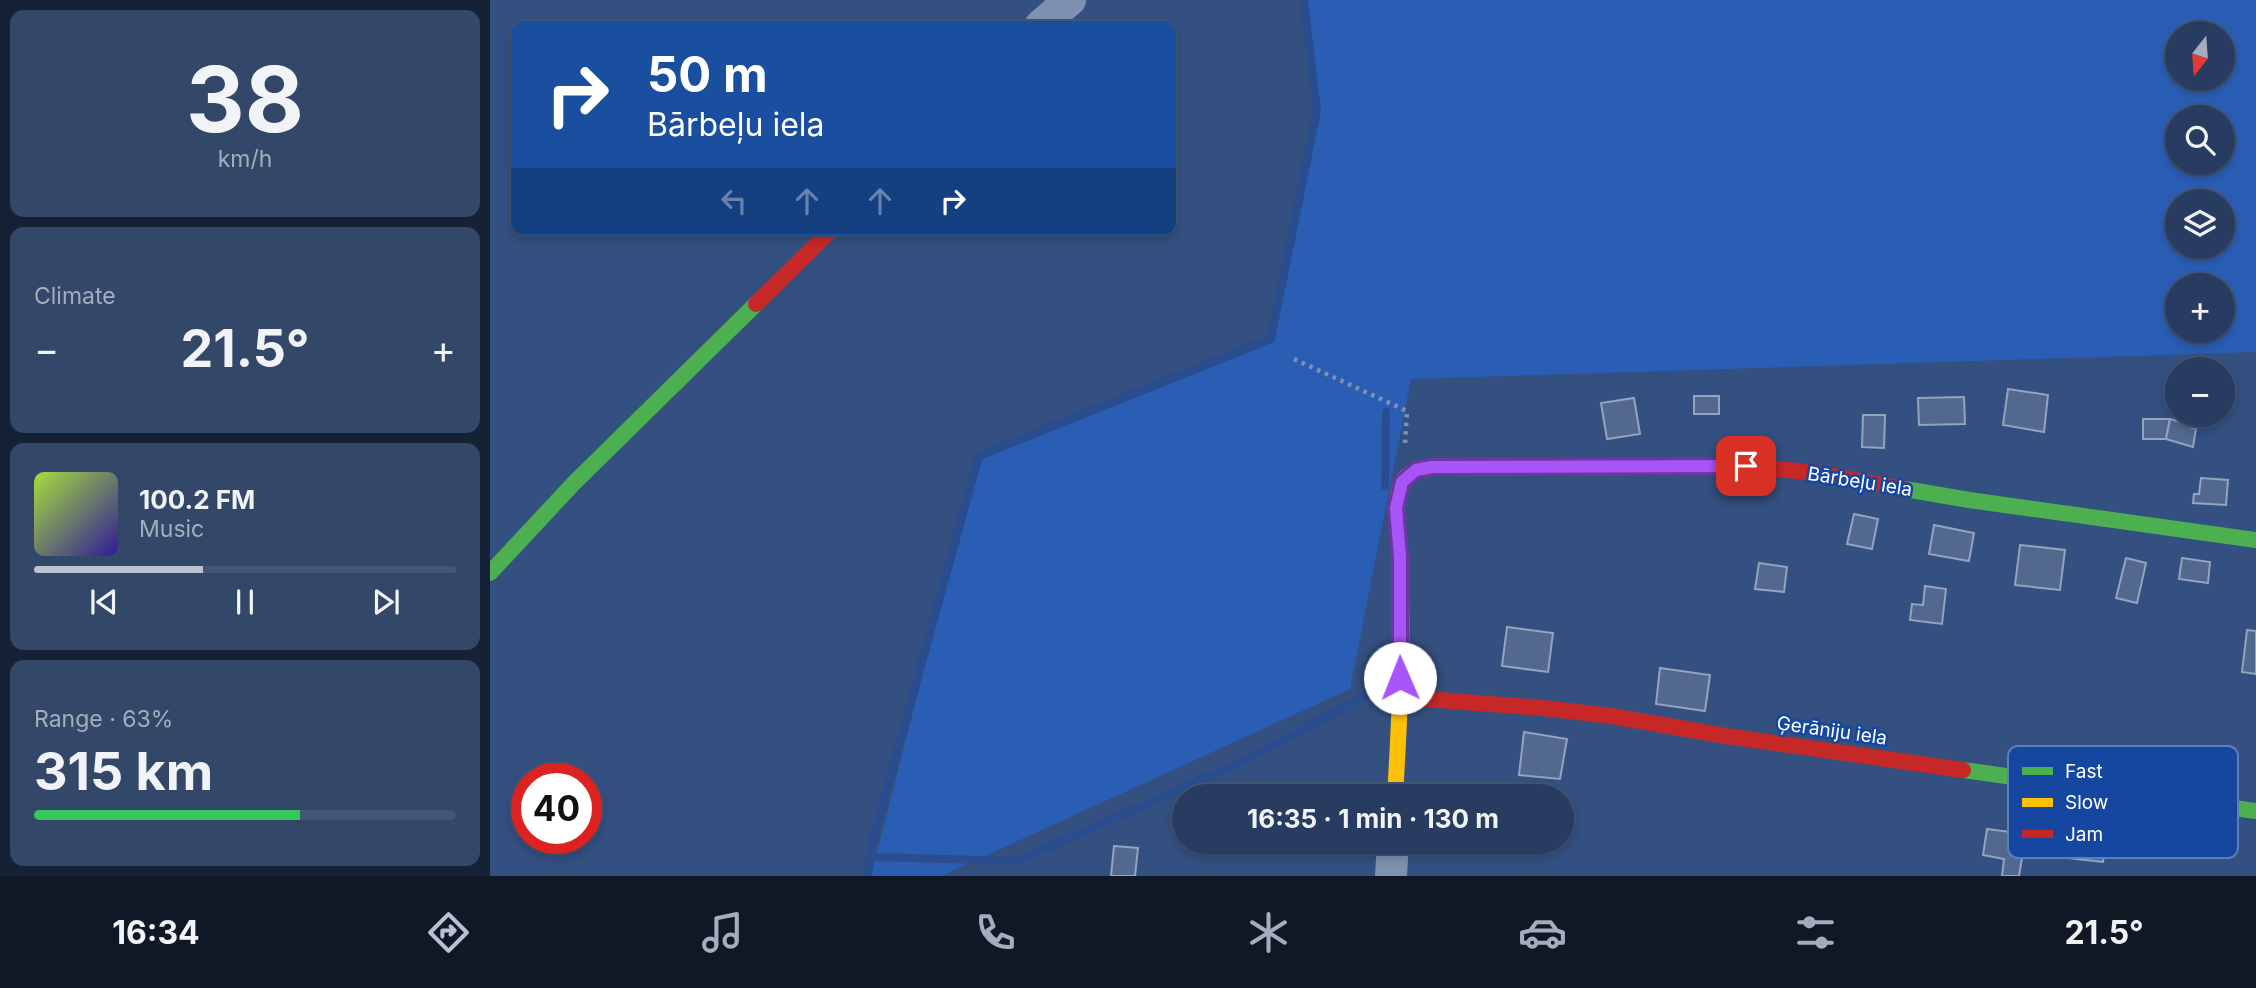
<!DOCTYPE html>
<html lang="en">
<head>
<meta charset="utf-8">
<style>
	:root { --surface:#273c60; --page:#334769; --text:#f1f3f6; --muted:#a4adbd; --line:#435675; --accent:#b8c2d3 }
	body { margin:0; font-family:Inter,sans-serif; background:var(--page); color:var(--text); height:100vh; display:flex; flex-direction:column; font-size:26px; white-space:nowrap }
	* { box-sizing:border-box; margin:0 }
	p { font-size:23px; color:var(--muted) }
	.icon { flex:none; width:38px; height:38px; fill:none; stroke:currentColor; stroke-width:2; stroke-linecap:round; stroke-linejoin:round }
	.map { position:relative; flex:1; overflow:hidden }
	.drawer { display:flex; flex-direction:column; gap:10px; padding:10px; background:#152135; width:490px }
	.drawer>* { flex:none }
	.guide { position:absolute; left:21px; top:21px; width:665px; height:214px; border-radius:14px; box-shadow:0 4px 10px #0003,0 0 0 2px var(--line); background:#1a4fa0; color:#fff; overflow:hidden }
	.needle { width:46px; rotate:197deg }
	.fabs { position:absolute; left:1675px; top:21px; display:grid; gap:14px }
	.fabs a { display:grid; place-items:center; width:70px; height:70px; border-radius:50%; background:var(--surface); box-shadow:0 4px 10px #0003,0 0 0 2px var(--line); font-size:35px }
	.speed { position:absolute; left:21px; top:763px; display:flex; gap:14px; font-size:35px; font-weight:700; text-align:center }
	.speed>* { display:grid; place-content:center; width:91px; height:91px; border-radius:50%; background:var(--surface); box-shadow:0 4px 10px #0003,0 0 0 2px var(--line); line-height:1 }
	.speed .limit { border:10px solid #d22; background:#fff; color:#111 }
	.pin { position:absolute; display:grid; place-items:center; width:60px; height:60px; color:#fff; margin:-30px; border-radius:14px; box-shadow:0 4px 10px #0006 }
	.me { position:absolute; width:77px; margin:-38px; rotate:359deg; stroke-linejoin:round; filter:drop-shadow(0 0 5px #0008) }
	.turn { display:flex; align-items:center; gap:24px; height:147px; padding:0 21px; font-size:32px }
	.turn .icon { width:91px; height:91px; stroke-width:2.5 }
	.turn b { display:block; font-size:49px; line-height:60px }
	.lanes { display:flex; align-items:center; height:66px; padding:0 21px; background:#0003; justify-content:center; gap:35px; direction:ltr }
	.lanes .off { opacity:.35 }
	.big { font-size:52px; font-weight:700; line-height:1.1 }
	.drawer .card { flex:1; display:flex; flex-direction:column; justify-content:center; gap:10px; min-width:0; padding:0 24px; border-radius:14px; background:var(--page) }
	.drawer .dial { align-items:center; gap:0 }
	.dial b { font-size:91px; line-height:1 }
	.song { display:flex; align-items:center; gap:21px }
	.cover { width:84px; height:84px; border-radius:10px; background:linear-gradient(135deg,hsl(80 70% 55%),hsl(250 70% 35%)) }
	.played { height:7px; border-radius:4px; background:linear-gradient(90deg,var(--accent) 40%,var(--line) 40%) }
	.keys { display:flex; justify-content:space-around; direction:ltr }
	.heat { display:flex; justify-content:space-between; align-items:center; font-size:38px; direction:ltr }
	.charge { height:10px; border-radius:5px; background:linear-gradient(90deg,#34c759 63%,var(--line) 0) }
	.trip { position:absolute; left:682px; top:784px; width:402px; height:70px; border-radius:35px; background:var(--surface); box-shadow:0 4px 10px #0003,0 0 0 2px var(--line); font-weight:700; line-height:70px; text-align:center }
	.dock { display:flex; height:112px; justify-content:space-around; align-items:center; background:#101826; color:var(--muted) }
	.dock .icon { width:49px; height:49px }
	.dock .current { color:var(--accent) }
	.dock b { font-size:32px; color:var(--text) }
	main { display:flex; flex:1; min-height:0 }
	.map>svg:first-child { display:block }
	.green { fill:#2a5eb5; fill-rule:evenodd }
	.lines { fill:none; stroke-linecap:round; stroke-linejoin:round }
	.stream { stroke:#2a4d8f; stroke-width:8 }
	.building { fill:#52688e; stroke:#94a4be; stroke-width:2 }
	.path { stroke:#7f91b0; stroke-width:4.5; stroke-dasharray:3.5 5; stroke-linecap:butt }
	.street { stroke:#7f91b0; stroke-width:32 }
	.fast { stroke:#4caf50; stroke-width:16 }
	.slow { stroke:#ffc107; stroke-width:16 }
	.jam { stroke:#c62828; stroke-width:16 }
	.route-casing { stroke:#6d37a1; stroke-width:18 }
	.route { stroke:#a855f7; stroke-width:12 }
	.labels { text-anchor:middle; stroke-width:5; stroke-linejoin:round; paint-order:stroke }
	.street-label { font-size:19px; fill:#fff; stroke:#1547a0 }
	.key { fill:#1547a0; stroke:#5b7ebc; stroke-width:2 }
	.key-label { font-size:19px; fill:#fff }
</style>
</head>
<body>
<main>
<section class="drawer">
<div class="card dial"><b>38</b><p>km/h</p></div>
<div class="card"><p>Climate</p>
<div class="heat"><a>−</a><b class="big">21.5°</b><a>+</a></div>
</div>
<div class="card">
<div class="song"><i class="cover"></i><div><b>100.2 FM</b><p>Music</p></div></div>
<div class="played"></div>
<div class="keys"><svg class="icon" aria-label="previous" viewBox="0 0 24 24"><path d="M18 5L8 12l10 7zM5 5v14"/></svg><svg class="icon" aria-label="pause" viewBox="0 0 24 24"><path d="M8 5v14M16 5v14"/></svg><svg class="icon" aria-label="next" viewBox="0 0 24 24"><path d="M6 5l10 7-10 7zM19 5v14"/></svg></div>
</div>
<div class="card"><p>Range · 63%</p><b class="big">315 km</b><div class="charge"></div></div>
</section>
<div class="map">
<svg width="1766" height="876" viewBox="0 0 1766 876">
	<rect width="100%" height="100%" fill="#345080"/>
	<path class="green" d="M814,0H1766V352L921,379L860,689L451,876H381L489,456L781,339L827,111ZM1687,33H1732V79H1687ZM1687,117H1732V163H1687ZM1687,201H1732V247H1687ZM1687,285H1732V331H1687Z"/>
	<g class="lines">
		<g class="stream">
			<polyline points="895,486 896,412"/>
			<polyline points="380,860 382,857 527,861 754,761 892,687 892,678"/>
			<polyline points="378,876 381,847 489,456 781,339 827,111 814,0"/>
		</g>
	</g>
	<g class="building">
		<polygon points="1518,389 1558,395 1554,432 1513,425"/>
		<rect x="1204" y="396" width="25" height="18"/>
		<polygon points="1474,397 1475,424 1429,425 1428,398"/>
		<polygon points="1144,398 1150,434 1117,439 1111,403"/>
		<polygon points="1373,415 1395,415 1394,448 1372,447"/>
		<polygon points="1653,419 1680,419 1676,439 1653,439"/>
		<polygon points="1680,419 1702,425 1702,428 1706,428 1703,447 1676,439"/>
		<polygon points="1711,478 1738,480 1736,505 1703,503 1704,494 1709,494"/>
		<polygon points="1364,514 1388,519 1382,549 1357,544"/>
		<polygon points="1444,525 1484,533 1479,561 1439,554"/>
		<polygon points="1530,545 1575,550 1570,590 1525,585"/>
		<polygon points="1636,558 1656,563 1647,603 1626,598"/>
		<polygon points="1692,558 1720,562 1718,583 1689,579"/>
		<polygon points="1269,563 1297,567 1294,592 1265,589"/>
		<polygon points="1435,586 1456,589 1452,624 1420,620 1422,604 1433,605"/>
		<polygon points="1017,627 1063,633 1058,672 1012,666"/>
		<polygon points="1757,630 1766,631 1766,674 1752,672"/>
		<polygon points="1170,668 1220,675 1215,711 1166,704"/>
		<polygon points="1034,732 1077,739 1070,779 1029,775"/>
		<polygon points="1575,815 1618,820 1613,862 1570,857"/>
		<polygon points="1497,829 1536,834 1529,876 1512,876 1514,859 1493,855"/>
		<polygon points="624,846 648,848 645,876 621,876"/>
	</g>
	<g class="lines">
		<polyline class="path" points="804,359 917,411 915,443"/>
		<g class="street">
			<polyline points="550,26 580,0"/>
			<polyline points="901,876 903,842"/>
		</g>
		<g class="fast">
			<polyline points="1415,489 1479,500 1766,540"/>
			<polyline points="0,573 84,483 266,304"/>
			<polyline points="1473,770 1766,811"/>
		</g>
		<path class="slow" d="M905,796C910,713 914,628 909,545C908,528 903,496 913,481C924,464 949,467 967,467"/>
		<g class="jam">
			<polyline points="266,304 342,229"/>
			<polyline points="967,467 1256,466 1327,473 1415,489"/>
			<polyline points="911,697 1053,708 1121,716 1236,736 1473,770"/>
		</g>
	</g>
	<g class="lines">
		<defs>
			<polyline id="route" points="910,678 910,557 906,508 912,482 926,470 942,467 1256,466"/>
		</defs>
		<use href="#route" class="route-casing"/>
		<use href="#route" class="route"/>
	</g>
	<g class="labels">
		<g class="street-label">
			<text transform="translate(1370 481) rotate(9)" y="7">Bārbeļu iela</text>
			<text transform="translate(1342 730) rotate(8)" y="7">Ģerāniju iela</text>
		</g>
	</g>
	<rect x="1518" y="746" width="230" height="112" rx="10" class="key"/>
	<rect x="1532" y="767" width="31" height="8" fill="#4caf50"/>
	<rect x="1532" y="798" width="31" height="9" fill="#ffc107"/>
	<rect x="1532" y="830" width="31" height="8" fill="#c62828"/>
	<g class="key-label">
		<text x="1575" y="778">Fast</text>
		<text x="1575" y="809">Slow</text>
		<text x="1575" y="841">Jam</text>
	</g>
</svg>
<div class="fabs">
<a><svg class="needle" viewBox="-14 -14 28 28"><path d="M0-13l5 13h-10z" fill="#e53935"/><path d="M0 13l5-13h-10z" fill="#a4adbd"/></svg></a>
<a><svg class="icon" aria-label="search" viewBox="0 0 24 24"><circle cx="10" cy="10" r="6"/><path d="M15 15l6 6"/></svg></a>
<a><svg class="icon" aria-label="layers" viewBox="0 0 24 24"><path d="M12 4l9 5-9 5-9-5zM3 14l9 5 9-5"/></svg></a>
<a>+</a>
<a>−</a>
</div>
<div class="speed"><div class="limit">40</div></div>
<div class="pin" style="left:1256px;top:466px;background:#d93025"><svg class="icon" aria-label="arrive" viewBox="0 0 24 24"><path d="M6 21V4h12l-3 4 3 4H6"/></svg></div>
<svg class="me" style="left:910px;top:678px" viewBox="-20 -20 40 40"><circle r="19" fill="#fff"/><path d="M0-13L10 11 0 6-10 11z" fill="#a855f7"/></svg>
<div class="trip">16:35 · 1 min · 130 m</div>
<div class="guide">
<div class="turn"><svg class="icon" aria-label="right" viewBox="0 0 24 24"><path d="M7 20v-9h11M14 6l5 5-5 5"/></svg><div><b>50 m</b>Bārbeļu iela</div></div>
<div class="lanes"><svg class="icon off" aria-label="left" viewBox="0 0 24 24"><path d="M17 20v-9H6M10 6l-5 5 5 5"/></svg><svg class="icon off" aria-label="ahead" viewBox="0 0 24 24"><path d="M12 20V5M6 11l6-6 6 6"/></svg><svg class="icon off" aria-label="ahead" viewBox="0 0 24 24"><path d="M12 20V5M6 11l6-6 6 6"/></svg><svg class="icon" aria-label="right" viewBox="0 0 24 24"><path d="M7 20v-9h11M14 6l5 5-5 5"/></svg></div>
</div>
</div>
</main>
<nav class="dock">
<b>16:34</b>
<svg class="icon current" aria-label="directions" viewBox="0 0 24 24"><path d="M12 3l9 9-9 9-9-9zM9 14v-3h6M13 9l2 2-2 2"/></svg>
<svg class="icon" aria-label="music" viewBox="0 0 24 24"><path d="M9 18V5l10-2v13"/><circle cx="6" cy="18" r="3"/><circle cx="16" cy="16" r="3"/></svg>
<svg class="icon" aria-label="phone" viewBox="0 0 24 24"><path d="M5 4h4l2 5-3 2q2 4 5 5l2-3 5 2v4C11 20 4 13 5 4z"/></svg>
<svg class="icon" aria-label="climate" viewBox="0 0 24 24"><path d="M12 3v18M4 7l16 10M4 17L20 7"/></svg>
<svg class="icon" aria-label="car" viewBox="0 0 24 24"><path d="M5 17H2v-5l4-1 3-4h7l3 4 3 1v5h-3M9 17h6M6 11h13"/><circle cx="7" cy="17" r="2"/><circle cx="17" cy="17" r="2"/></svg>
<svg class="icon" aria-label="filters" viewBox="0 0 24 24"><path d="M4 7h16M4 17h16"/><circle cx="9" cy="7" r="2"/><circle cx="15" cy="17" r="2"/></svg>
<b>21.5°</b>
</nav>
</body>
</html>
